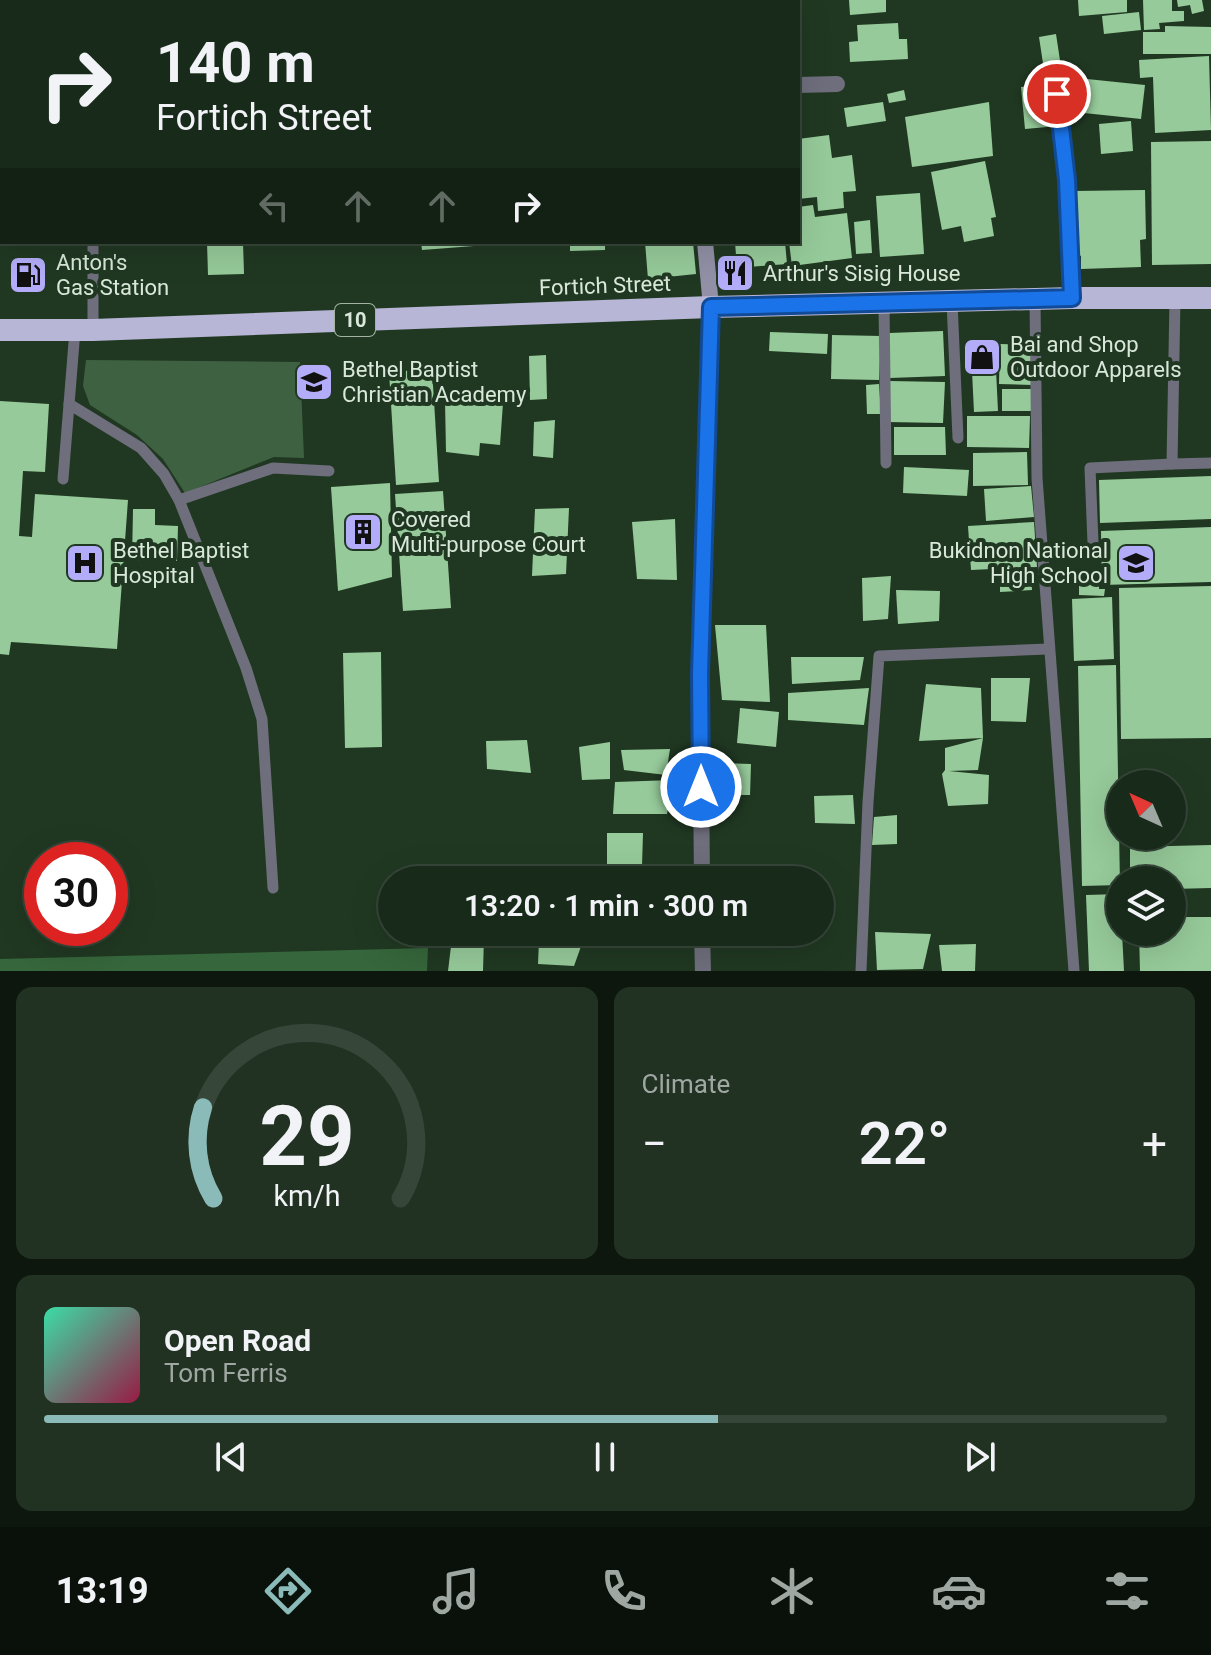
<!DOCTYPE html>
<html lang="en">
<head>
<meta charset="utf-8">
<style>
	:root { --surface:#182a1a; --page:#213223; --text:#f1f3f6; --muted:#9fa7a2; --line:#364639; --accent:#8bbbb9 }
	body { margin:0; font-family:Roboto,sans-serif; background:var(--page); color:var(--text); height:100vh; display:flex; flex-direction:column; font-size:30px; white-space:nowrap }
	* { box-sizing:border-box; margin:0 }
	p { font-size:26px; color:var(--muted) }
	.icon { flex:none; width:44px; height:44px; fill:none; stroke:currentColor; stroke-width:2; stroke-linecap:round; stroke-linejoin:round }
	.map { position:relative; height:971px; overflow:hidden }
	.panel { display:flex; flex-direction:column; gap:16px; padding:16px; background:#0d170e; flex:1 }
	.panel>* { flex:none }
	.banner { position:absolute; left:0px; top:0px; width:800px; height:244px; box-shadow:0 8px 32px #0002,0 0 0 2px var(--line); background:#182a1a; color:var(--text); overflow:hidden }
	.needle { width:52px; rotate:316deg }
	.fabs { position:absolute; left:1106px; top:770px; display:grid; gap:16px }
	.fabs a { display:grid; place-items:center; width:80px; height:80px; border-radius:50%; background:var(--surface); box-shadow:0 8px 32px #0002,0 0 0 2px var(--line); font-size:40px }
	.speed { position:absolute; left:24px; top:842px; display:flex; gap:16px; font-size:40px; font-weight:700; text-align:center }
	.speed>* { display:grid; place-content:center; width:104px; height:104px; border-radius:50%; background:var(--surface); box-shadow:0 8px 32px #0002,0 0 0 2px var(--line); line-height:1 }
	.speed .limit { border:12px solid #d22; background:#fff; color:#111 }
	.pin { position:absolute; display:grid; place-items:center; width:68px; height:68px; color:#fff; margin:-34px; border:4px solid #fff; border-radius:50%; box-shadow:0 2px 8px #0007 }
	.me { position:absolute; width:88px; margin:-44px; rotate:0deg; stroke-linejoin:round; filter:drop-shadow(0 0 6px #0008) }
	.turn { display:flex; align-items:center; gap:28px; height:168px; padding:0 24px; font-size:36px }
	.turn .icon { width:104px; height:104px; stroke-width:2.5 }
	.turn b { display:block; font-size:56px; line-height:68px }
	.lanes { display:flex; align-items:center; height:76px; padding:0 24px; background:#0003; justify-content:center; gap:40px; direction:ltr }
	.lanes .off { opacity:.35 }
	.big { font-size:60px; font-weight:600; line-height:1.1 }
	.panel .widget { flex:1; display:flex; flex-direction:column; justify-content:center; gap:12px; min-width:0; padding:0 28px; border-radius:16px; background:var(--page) }
	.panel .dial { align-items:center; gap:0 }
	.dial svg { height:208px; overflow:visible; fill:none; stroke:var(--line); stroke-width:7; stroke-linecap:round; text-anchor:middle }
	.dial text { fill:var(--text); stroke:none }
	.song { display:flex; align-items:center; gap:24px }
	.cover { width:96px; height:96px; border-radius:12px; background:linear-gradient(135deg,hsl(160 70% 55%),hsl(340 70% 35%)) }
	.played { height:8px; border-radius:4px; background:linear-gradient(90deg,var(--accent) 60%,var(--line) 60%) }
	.keys { display:flex; justify-content:space-around; direction:ltr }
	.heat { display:flex; justify-content:space-between; align-items:center; font-size:44px; direction:ltr }
	.panel .tiles { flex:1; display:grid; gap:16px; grid-template-columns:1fr 1fr }
	.widget:last-child { grid-column:span 2 }
	.trip { position:absolute; left:378px; top:866px; width:456px; height:80px; border-radius:40px; background:var(--surface); box-shadow:0 8px 32px #0002,0 0 0 2px var(--line); font-weight:600; line-height:80px; text-align:center }
	.tab-bar { display:flex; height:128px; justify-content:space-around; align-items:center; background:#0a110a; color:var(--muted) }
	.tab-bar .icon { width:56px; height:56px }
	.tab-bar .active { color:var(--accent) }
	.tab-bar b { font-size:36px; color:var(--text) }
	.map>svg:first-child { display:block }
	.green { fill:#3e6241 }
	.forest { fill:#36663b }
	.building { fill:#96ca9a }
	.lines { fill:none; stroke-linecap:round; stroke-linejoin:round }
	.service { stroke:#6f6e7c; stroke-width:11 }
	.minor { stroke:#6f6e7c; stroke-width:16 }
	.secondary { stroke:#9190a6; stroke-width:16 }
	.trunk { stroke:#b7b6d6; stroke-width:22 }
	.route-casing { stroke:#114b97; stroke-width:20 }
	.route { stroke:#1a73e8; stroke-width:14 }
	.labels { text-anchor:middle; stroke-width:8; stroke-linejoin:round; paint-order:stroke }
	.shield { fill:#203822; stroke:#a2b3a3; stroke-width:2 }
	.shield-label { font-size:20px; font-weight:bold; fill:#d9e8da }
	.poi-label { font-size:22px; fill:#d9e8da; stroke:#203822; text-anchor:start }
	.street-label { font-size:22px; fill:#d9e8da; stroke:#203822 }
</style>
</head>
<body>
<div class="map">
<svg width="1211" height="971" viewBox="0 0 1211 971">
	<rect width="100%" height="100%" fill="#203822"/>
	<polygon class="green" points="86,360 300,362 304,458 274,457 185,493 163,459 137,435 90,405 83,386"/>
	<polygon class="forest" points="428,948 427,971 0,971 0,959"/>
	<g class="building">
		<polygon points="849,0 886,0 886,12 850,15"/>
		<polygon points="1078,0 1127,0 1127,12 1079,16"/>
		<polygon points="1143,0 1172,0 1172,11 1184,11 1184,21 1159,23 1160,29 1144,30"/>
		<polygon points="1177,0 1202,0 1204,11 1192,14 1190,5 1178,7"/>
		<polygon points="1139,12 1141,30 1104,34 1102,16"/>
		<polygon points="898,23 899,39 907,39 908,59 850,62 849,42 858,41 857,25"/>
		<polygon points="1165,26 1211,27 1211,54 1143,54 1143,32 1165,32"/>
		<polygon points="1056,34 1061,67 1044,70 1039,37"/>
		<polygon points="1209,56 1211,130 1155,133 1153,77 1140,78 1139,60"/>
		<polygon points="1087,79 1145,85 1141,119 1084,113"/>
		<polygon points="1054,84 1058,126 1025,129 1021,87"/>
		<polygon points="904,90 906,100 889,103 887,94"/>
		<polygon points="883,102 886,121 847,127 844,108"/>
		<polygon points="989,102 993,156 912,167 905,117"/>
		<polygon points="1131,121 1133,151 1101,154 1099,124"/>
		<polygon points="829,135 832,158 852,155 856,191 843,192 844,208 818,211 817,197 798,199 798,139"/>
		<polygon points="1211,141 1211,264 1152,265 1151,142"/>
		<polygon points="985,161 996,217 991,218 994,236 964,242 961,226 942,230 931,172"/>
		<polygon points="1145,190 1146,239 1140,240 1141,267 1081,269 1081,256 1076,254 1075,191"/>
		<polygon points="920,193 924,254 880,257 876,196"/>
		<polygon points="813,205 815,217 847,213 852,258 792,266 789,242 798,242 798,207"/>
		<polygon points="870,220 872,253 856,254 854,222"/>
		<polygon points="207,242 243,242 244,274 208,275"/>
		<polygon points="421,242 474,242 474,246 422,250"/>
		<polygon points="570,242 605,242 605,250 570,251"/>
		<polygon points="645,242 693,242 696,274 648,279"/>
		<polygon points="735,242 785,242 787,264 737,268"/>
		<polygon points="943,331 945,376 890,378 889,333"/>
		<polygon points="770,332 828,334 827,354 769,351"/>
		<polygon points="832,335 881,336 879,380 831,379"/>
		<polygon points="1000,344 1034,345 1033,385 999,384"/>
		<polygon points="995,350 998,411 974,412 971,351"/>
		<polygon points="546,355 547,399 530,400 529,356"/>
		<polygon points="432,369 439,482 396,485 389,372"/>
		<polygon points="889,381 945,382 943,423 887,422"/>
		<polygon points="879,384 881,414 867,414 866,385"/>
		<polygon points="1002,389 1033,389 1032,411 1002,411"/>
		<polygon points="0,401 49,404 45,472 23,471 19,536 32,537 35,494 128,500 117,649 11,642 9,655 0,654"/>
		<polygon points="445,401 503,403 500,445 480,443 479,456 446,452"/>
		<polygon points="967,416 1030,416 1029,448 967,447"/>
		<polygon points="555,420 553,458 533,456 534,422"/>
		<polygon points="894,427 945,427 946,455 894,455"/>
		<polygon points="1027,452 1028,485 973,486 973,453"/>
		<polygon points="904,467 969,470 967,496 903,493"/>
		<polygon points="1211,476 1211,519 1100,523 1099,480"/>
		<polygon points="390,483 392,577 338,591 331,487"/>
		<polygon points="1031,486 1034,517 986,521 984,489"/>
		<polygon points="443,491 451,608 403,611 395,494"/>
		<polygon points="569,508 566,574 532,576 535,509"/>
		<polygon points="133,509 155,509 155,525 178,526 177,561 132,560"/>
		<polygon points="675,519 677,580 637,579 632,522"/>
		<polygon points="1034,522 1037,567 971,570 968,526"/>
		<polygon points="1211,527 1211,582 1102,585 1101,531"/>
		<polygon points="1079,573 1099,574 1099,589 1105,589 1104,596 1079,595"/>
		<polygon points="1031,574 1032,590 1000,592 1000,575"/>
		<polygon points="891,576 888,619 863,621 862,578"/>
		<polygon points="1211,586 1211,738 1121,739 1119,588"/>
		<polygon points="896,590 940,591 939,621 898,624"/>
		<polygon points="1112,597 1114,659 1074,661 1072,599"/>
		<polygon points="715,625 766,625 770,702 722,700"/>
		<polygon points="381,652 382,747 345,748 343,653"/>
		<polygon points="791,657 864,657 860,680 792,684"/>
		<polygon points="1116,665 1120,885 1082,886 1078,666"/>
		<polygon points="991,678 1030,678 1026,722 991,721"/>
		<polygon points="926,684 981,688 983,738 919,741"/>
		<polygon points="869,688 864,725 788,720 788,693"/>
		<polygon points="740,708 779,712 776,747 737,743"/>
		<polygon points="983,738 978,770 949,771 989,775 988,804 948,806 942,774 945,770 945,748"/>
		<polygon points="527,740 531,773 487,769 486,741"/>
		<polygon points="610,742 610,779 582,780 579,747"/>
		<polygon points="670,749 666,775 624,770 621,750"/>
		<polygon points="720,763 751,764 750,795 719,795"/>
		<polygon points="673,780 667,814 613,814 615,782"/>
		<polygon points="853,795 855,824 815,823 814,796"/>
		<polygon points="897,815 897,844 872,845 874,817"/>
		<polygon points="607,833 643,833 642,865 607,865"/>
		<polygon points="1211,845 1211,888 1172,889 1172,880 1130,880 1130,847"/>
		<polygon points="1120,894 1124,971 1089,971 1086,895"/>
		<polygon points="1172,917 1211,917 1211,971 1140,971 1139,932 1172,932"/>
		<polygon points="725,932 758,932 758,937 724,936"/>
		<polygon points="875,932 931,934 923,969 877,970"/>
		<polygon points="484,937 483,971 448,971 452,938"/>
		<polygon points="584,938 574,966 538,964 539,941"/>
		<polygon points="976,944 975,971 942,971 939,945"/>
	</g>
	<g class="lines">
		<g class="service">
			<polyline points="93,0 93,2"/>
			<polyline points="1054,72 1067,180 1072,298"/>
			<polyline points="93,242 93,330"/>
			<polyline points="1035,299 1037,478 1074,971"/>
			<polyline points="1175,299 1172,464 1211,463"/>
			<polyline points="952,302 958,438"/>
			<polyline points="884,303 886,463"/>
			<polyline points="69,404 141,448 164,474 179,500 246,668 262,719 273,888"/>
			<polyline points="63,479 75,330"/>
			<polyline points="179,500 273,468 329,471"/>
			<polyline points="1093,543 1090,468 1172,464"/>
			<polyline points="861,971 868,802 879,656 1048,649"/>
		</g>
		<g class="minor">
			<polyline points="798,85 837,84"/>
			<polyline points="702,880 700,674 711,307"/>
			<polyline points="702,932 703,971"/>
		</g>
		<g class="secondary">
			<polyline points="680,0 680,2"/>
			<polyline points="705,242 711,307"/>
		</g>
		<polyline class="trunk" points="0,330 93,330 711,307 1072,298 1211,298"/>
	</g>
	<g class="lines">
		<defs>
			<polyline id="route" points="701,787 700,674 711,307 1072,298 1067,180 1057,94"/>
		</defs>
		<use href="#route" class="route-casing"/>
		<use href="#route" class="route"/>
	</g>
	<defs>
		<symbol id="restaurant-square" viewBox="-11 -11 22 22"><rect x="-9" y="-9" width="18" height="18" rx="4" fill="#b3adf9" stroke="#203822"/><path d="M-5-6h1v4h1v-4h1v4h1v-4h1v5L-1.5 .5V6h-2V.5L-5-1ZM5-6V6H3V1.5H1.5Q1.5-4 5-6Z" fill="#111"/></symbol>
		<symbol id="fuel-square" viewBox="-11 -11 22 22"><rect x="-9" y="-9" width="18" height="18" rx="4" fill="#b3adf9" stroke="#203822"/><path d="M-5.5-6h7V0h2V4h1.3V-2.5L3-4.5l.8-.8L6-3V5H2.5V1h-1V6h-7ZM-4.2-4.7v3.2H.2V-4.7Z" fill="#111"/></symbol>
		<symbol id="shop-square" viewBox="-11 -11 22 22"><rect x="-9" y="-9" width="18" height="18" rx="4" fill="#b3adf9" stroke="#203822"/><path d="M-5-2.5h2.3a2.7 3.5 0 0 1 5.4 0H5L5.5 6h-11ZM-1.5-2.5h3a1.5 2.3 0 0 0-3 0Z" fill="#111"/></symbol>
		<symbol id="school-square" viewBox="-11 -11 22 22"><rect x="-9" y="-9" width="18" height="18" rx="4" fill="#b3adf9" stroke="#203822"/><path d="M0-5L7-2L0 1L-7-2ZM-4 1L0 2.5L4 1V4Q0 6-4 4Z" fill="#111"/></symbol>
		<symbol id="building-square" viewBox="-11 -11 22 22"><rect x="-9" y="-9" width="18" height="18" rx="4" fill="#b3adf9" stroke="#203822"/><path d="M-4-6H4V6H1V3H-1V6H-4ZM-2.5-4.3h1.7v1.8h-1.7ZM.8-4.3h1.7v1.8H.8ZM-2.5-1h1.7V.8h-1.7ZM.8-1h1.7V.8H.8Z" fill="#111"/></symbol>
		<symbol id="hospital-square" viewBox="-11 -11 22 22"><rect x="-9" y="-9" width="18" height="18" rx="4" fill="#b3adf9" stroke="#203822"/><path d="M-5-5h3v3.5h4V-5h3V5h-3V1.5h-4V5h-3Z" fill="#111"/></symbol>
	</defs>
	<g fill-rule="evenodd">
		<use href="#restaurant-square" x="713" y="251" width="44" height="44"/>
		<use href="#fuel-square" x="6" y="253" width="44" height="44"/>
		<use href="#shop-square" x="960" y="335" width="44" height="44"/>
		<use href="#school-square" x="292" y="360" width="44" height="44"/>
		<use href="#building-square" x="341" y="510" width="44" height="44"/>
		<use href="#hospital-square" x="63" y="541" width="44" height="44"/>
		<use href="#school-square" x="1114" y="541" width="44" height="44"/>
	</g>
	<g class="labels">
		<rect class="shield" x="335" y="304" width="40" height="32" rx="6"/>
		<g class="shield-label">
			<text x="355" y="327">10</text>
		</g>
		<g class="poi-label">
			<text x="56" y="270">Anton's<tspan x="56" dy="25">Gas Station</tspan></text>
			<text x="763" y="281">Arthur's Sisig House</text>
			<text x="1010" y="352">Bai and Shop<tspan x="1010" dy="25">Outdoor Apparels</tspan></text>
			<text x="342" y="377">Bethel Baptist<tspan x="342" dy="25">Christian Academy</tspan></text>
			<text x="391" y="527">Covered<tspan x="391" dy="25">Multi-purpose Court</tspan></text>
			<text x="113" y="558">Bethel Baptist<tspan x="113" dy="25">Hospital</tspan></text>
			<text x="1108" y="558" text-anchor="end">Bukidnon National<tspan x="1108" dy="25">High School</tspan></text>
		</g>
		<g class="street-label">
			<text transform="translate(605 285) rotate(-2)" y="8">Fortich Street</text>
		</g>
	</g>
</svg>
<div class="fabs">
<a><svg class="needle" viewBox="-14 -14 28 28"><path d="M0-13l5 13h-10z" fill="#e53935"/><path d="M0 13l5-13h-10z" fill="#9fa7a2"/></svg></a>
<a><svg class="icon" aria-label="layers" viewBox="0 0 24 24"><path d="M12 4l9 5-9 5-9-5zM3 14l9 5 9-5"/></svg></a>
</div>
<div class="speed"><div class="limit">30</div></div>
<div class="pin" style="left:1057px;top:94px;background:#d93025"><svg class="icon" aria-label="arrive" viewBox="0 0 24 24"><path d="M6 21V4h12l-3 4 3 4H6"/></svg></div>
<svg class="me" style="left:701px;top:787px" viewBox="-20 -20 40 40"><circle r="17" fill="#1a73e8" stroke="#fff" stroke-width="3"/><path d="M0-11L8 9 0 5-8 9z" fill="#fff"/></svg>
<div class="trip">13:20 · 1 min · 300 m</div>
<div class="banner">
<div class="turn"><svg class="icon" aria-label="right" viewBox="0 0 24 24"><path d="M7 20v-9h11M14 6l5 5-5 5"/></svg><div><b>140 m</b>Fortich Street</div></div>
<div class="lanes"><svg class="icon off" aria-label="left" viewBox="0 0 24 24"><path d="M17 20v-9H6M10 6l-5 5 5 5"/></svg><svg class="icon off" aria-label="ahead" viewBox="0 0 24 24"><path d="M12 20V5M6 11l6-6 6 6"/></svg><svg class="icon off" aria-label="ahead" viewBox="0 0 24 24"><path d="M12 20V5M6 11l6-6 6 6"/></svg><svg class="icon" aria-label="right" viewBox="0 0 24 24"><path d="M7 20v-9h11M14 6l5 5-5 5"/></svg></div>
</div>
</div>
<section class="panel">
<div class="tiles">
<div class="widget dial"><svg viewBox="0 0 100 80">
<path d="M14 69A42 42 0 1 1 86 69"/>
<path d="M14 69A42 42 0 0 1 10 34" stroke="#8bbbb9"/>
<text x="50" y="56" font-size="32" font-weight="700">29</text>
<text x="50" y="72" font-size="11">km/h</text>
</svg></div>
<div class="widget"><p>Climate</p>
<div class="heat"><a>−</a><b class="big">22°</b><a>+</a></div>
</div>
<div class="widget">
<div class="song"><i class="cover"></i><div><b>Open Road</b><p>Tom Ferris</p></div></div>
<div class="played"></div>
<div class="keys"><svg class="icon" aria-label="previous" viewBox="0 0 24 24"><path d="M18 5L8 12l10 7zM5 5v14"/></svg><svg class="icon" aria-label="pause" viewBox="0 0 24 24"><path d="M8 5v14M16 5v14"/></svg><svg class="icon" aria-label="next" viewBox="0 0 24 24"><path d="M6 5l10 7-10 7zM19 5v14"/></svg></div>
</div>
</div>
</section>
<nav class="tab-bar">
<b>13:19</b>
<svg class="icon active" aria-label="directions" viewBox="0 0 24 24"><path d="M12 3l9 9-9 9-9-9zM9 14v-3h6M13 9l2 2-2 2"/></svg>
<svg class="icon" aria-label="music" viewBox="0 0 24 24"><path d="M9 18V5l10-2v13"/><circle cx="6" cy="18" r="3"/><circle cx="16" cy="16" r="3"/></svg>
<svg class="icon" aria-label="phone" viewBox="0 0 24 24"><path d="M5 4h4l2 5-3 2q2 4 5 5l2-3 5 2v4C11 20 4 13 5 4z"/></svg>
<svg class="icon" aria-label="climate" viewBox="0 0 24 24"><path d="M12 3v18M4 7l16 10M4 17L20 7"/></svg>
<svg class="icon" aria-label="car" viewBox="0 0 24 24"><path d="M5 17H2v-5l4-1 3-4h7l3 4 3 1v5h-3M9 17h6M6 11h13"/><circle cx="7" cy="17" r="2"/><circle cx="17" cy="17" r="2"/></svg>
<svg class="icon" aria-label="filters" viewBox="0 0 24 24"><path d="M4 7h16M4 17h16"/><circle cx="9" cy="7" r="2"/><circle cx="15" cy="17" r="2"/></svg>
</nav>
</body>
</html>
